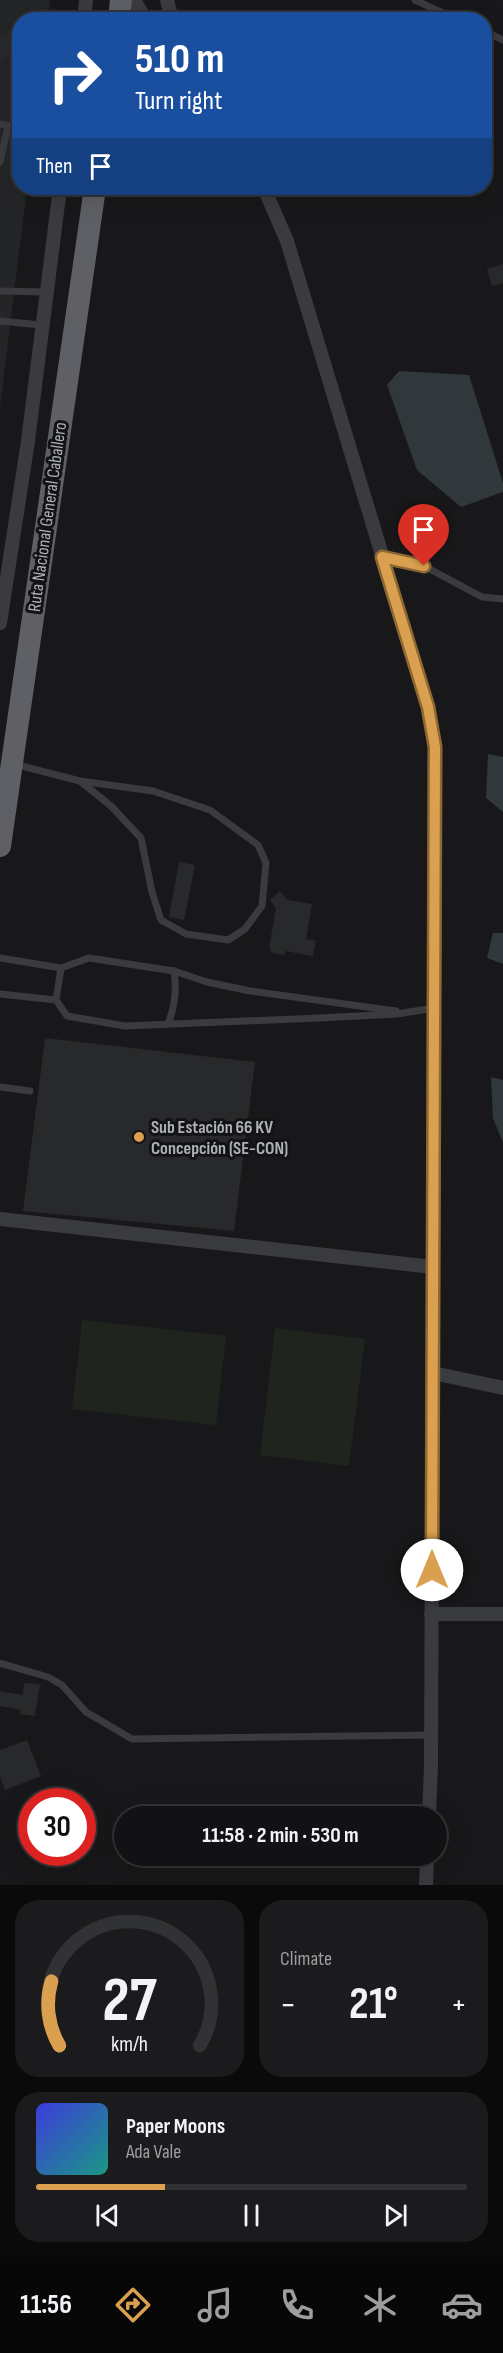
<!DOCTYPE html>
<html lang="en">
<head>
<meta charset="utf-8">
<style>
	:root { --surface:#121214; --page:#1b1b1d; --text:#f1f3f6; --muted:#9c9ea0; --line:#313234; --accent:#dba04f }
	body { margin:0; font-family:"Sofia Sans Condensed",sans-serif; background:var(--page); color:var(--text); height:100vh; display:flex; flex-direction:column; font-size:22px; white-space:nowrap }
	* { box-sizing:border-box; margin:0 }
	p { font-size:20px; color:var(--muted) }
	.icon { flex:none; width:33px; height:33px; fill:none; stroke:currentColor; stroke-width:2; stroke-linecap:round; stroke-linejoin:round }
	.map { position:relative; height:1885px; overflow:hidden }
	.details { display:flex; flex-direction:column; gap:15px; padding:15px; background:#0a0a0b; flex:1 }
	.details>* { flex:none }
	.hud { position:absolute; left:12px; top:12px; width:480px; height:183px; border-radius:24px; box-shadow:0 6px 24px #0002,0 0 0 2px var(--line); background:#1a4fa0; color:#fff; overflow:hidden }
	.speed { position:absolute; left:18px; top:1788px; display:flex; gap:12px; font-size:30px; font-weight:700; text-align:center }
	.speed>* { display:grid; place-content:center; width:78px; height:78px; border-radius:50%; background:var(--surface); box-shadow:0 6px 24px #0002,0 0 0 2px var(--line); line-height:1 }
	.speed .limit { border:9px solid #d22; background:#fff; color:#111 }
	.pin { position:absolute; display:grid; place-items:center; width:51px; height:51px; color:#fff; margin:-62px -26px; border-radius:50% 50% 50% 0; rotate:-45deg; box-shadow:0 0 6px #0007 }
	.pin .icon { rotate:45deg }
	.me { position:absolute; width:66px; margin:-33px; rotate:0deg; stroke-linejoin:round; filter:drop-shadow(0 0 4px #0008) }
	.turn { display:flex; align-items:center; gap:21px; height:126px; padding:0 24px; font-size:27px }
	.turn .icon { width:78px; height:78px; stroke-width:2.5 }
	.turn b { display:block; font-size:42px; line-height:51px }
	.then { display:flex; align-items:center; height:57px; padding:0 24px; background:#0003; gap:12px; font-size:22px }
	.big { font-size:45px; font-weight:700; line-height:1.1 }
	.details .card { flex:1; display:flex; flex-direction:column; justify-content:center; gap:9px; min-width:0; padding:0 21px; border-radius:24px; background:var(--page) }
	.details .dial { align-items:center; gap:0 }
	.dial svg { height:156px; overflow:visible; fill:none; stroke:var(--line); stroke-width:7; stroke-linecap:round; text-anchor:middle }
	.dial text { fill:var(--text); stroke:none }
	.song { display:flex; align-items:center; gap:18px }
	.cover { width:72px; height:72px; border-radius:9px; background:linear-gradient(135deg,hsl(240 70% 55%),hsl(170 70% 35%)) }
	.played { height:6px; border-radius:3px; background:linear-gradient(90deg,var(--accent) 30%,var(--line) 30%) }
	.keys { display:flex; justify-content:space-around; direction:ltr }
	.heat { display:flex; justify-content:space-between; align-items:center; font-size:33px; direction:ltr }
	.details .tiles { flex:1; display:grid; gap:15px; grid-template-columns:1fr 1fr }
	.card:last-child { grid-column:span 2 }
	.trip { position:absolute; left:114px; top:1806px; width:333px; height:60px; border-radius:30px; background:var(--surface); box-shadow:0 6px 24px #0002,0 0 0 2px var(--line); font-weight:700; line-height:60px; text-align:center }
	.menu { display:flex; height:96px; justify-content:space-around; align-items:center; background:#070708; color:var(--muted) }
	.menu .icon { width:42px; height:42px }
	.menu .active { color:var(--accent) }
	.menu b { font-size:27px; color:var(--text) }
	.map>svg:first-child { display:block }
	.built { fill:#242527 }
	.green { fill:#1f241f }
	.water { fill:#30383c }
	.building { fill:#28292b }
	.lines { fill:none; stroke-linecap:round; stroke-linejoin:round }
	.service { stroke:#3a3b3e; stroke-width:7 }
	.minor { stroke:#3a3b3e; stroke-width:14 }
	.trunk { stroke:#5e6066; stroke-width:22 }
	.route-casing { stroke:#8e6833; stroke-width:15 }
	.route { stroke:#dba04f; stroke-width:10 }
	.poi-dot { fill:#dba04f; stroke:#131315; stroke-width:2 }
	.labels { text-anchor:middle; stroke-width:6; stroke-linejoin:round; paint-order:stroke }
	.street-label { font-size:18px; fill:#acb1b8; stroke:#131315 }
	.poi-label { font-size:18px; font-weight:bold; fill:#acb1b8; stroke:#131315; text-anchor:start }
</style>
</head>
<body>
<div class="map">
<svg width="503" height="1885" viewBox="0 0 503 1885">
	<rect width="100%" height="100%" fill="#18181a"/>
	<polygon class="built" points="0,0 50,0 48,19 20,20 20,188 27,188 0,407"/>
	<g class="green">
		<polygon points="82,1320 226,1336 216,1425 72,1409"/>
		<polygon points="275,1328 365,1339 349,1466 260,1455"/>
	</g>
	<g class="water">
		<polygon points="399,371 469,375 503,483 503,492 461,507 417,470 387,385"/>
		<polygon points="488,754 503,757 503,812 486,798"/>
		<polygon points="493,933 503,933 503,964 487,958"/>
		<polygon points="491,1077 503,1080 503,1143 493,1118"/>
	</g>
	<g class="building">
		<polygon points="9,31 20,46 0,62 0,38"/>
		<polygon points="503,264 503,283 492,286 487,269"/>
		<polygon points="179,862 195,865 184,920 169,917"/>
		<polygon points="280,891 287,900 312,904 306,939 316,941 313,956 285,951 285,955 271,953 271,948 269,948 276,908 270,900"/>
		<polygon points="45,1038 255,1062 234,1231 23,1211"/>
		<polygon points="24,1683 40,1684 35,1716 20,1714 21,1710 0,1706 0,1691 23,1695"/>
		<polygon points="27,1740 41,1776 5,1790 0,1776 0,1750"/>
	</g>
	<g class="lines">
		<g class="service">
			<polyline points="415,0 458,20"/>
			<polyline points="484,31 503,40"/>
			<polyline points="0,124 20,128"/>
			<polyline points="0,162 8,126"/>
			<polyline points="0,291 46,292"/>
			<polyline points="0,321 41,325"/>
			<polyline points="382,557 424,566 482,597 503,599"/>
			<polyline points="14,764 80,781 111,806 141,838 152,892 161,920 186,934 228,940 245,929 262,906 266,863 258,845 210,810 153,791 80,781"/>
			<polyline points="0,958 61,968 89,958 174,971 207,982 250,991 396,1011"/>
			<polyline points="0,994 56,1000 67,1016 125,1026 319,1018 397,1014 434,1008"/>
			<polyline points="56,1000 61,968"/>
			<path d="M168,1024C175,1006 177,989 174,971"/>
			<polyline points="0,1087 30,1091"/>
			<polyline points="0,1663 48,1677 62,1685 86,1712 132,1739 431,1735"/>
		</g>
		<g class="minor">
			<polyline points="134,0 146,20"/>
			<polyline points="167,0 172,20"/>
			<polyline points="84,20 86,0"/>
			<polyline points="264,188 287,241 428,707 435,747 431,1766 429,1816"/>
			<polyline points="0,623 28,441 60,188"/>
			<polyline points="0,1219 433,1267"/>
			<polyline points="433,1373 503,1388"/>
			<polyline points="431,1614 503,1614"/>
			<polyline points="426,1885 427,1856"/>
		</g>
		<g class="trunk">
			<polyline points="119,20 121,0"/>
			<polyline points="0,846 95,188"/>
		</g>
	</g>
	<g class="lines">
		<defs>
			<polyline id="route" points="424,566 382,557 428,707 435,747 432,1570"/>
		</defs>
		<use href="#route" class="route-casing"/>
		<use href="#route" class="route"/>
	</g>
	<circle class="poi-dot" cx="139" cy="1137" r="6"/>
	<g class="labels">
		<g class="street-label">
			<text transform="translate(47 517) rotate(-82)" y="6">Ruta Nacional General Caballero</text>
		</g>
		<g class="poi-label">
			<text x="151" y="1133">Sub Estación 66 KV<tspan x="151" dy="21">Concepción (SE-CON)</tspan></text>
		</g>
	</g>
</svg>
<div class="speed"><div class="limit">30</div></div>
<div class="pin" style="left:424px;top:566px;background:#d93025"><svg class="icon" aria-label="arrive" viewBox="0 0 24 24"><path d="M6 21V4h12l-3 4 3 4H6"/></svg></div>
<svg class="me" style="left:432px;top:1570px" viewBox="-20 -20 40 40"><circle r="19" fill="#fff"/><path d="M0-13L10 11 0 6-10 11z" fill="#dba04f"/></svg>
<div class="trip">11:58 · 2 min · 530 m</div>
<div class="hud">
<div class="turn"><svg class="icon" aria-label="right" viewBox="0 0 24 24"><path d="M7 20v-9h11M14 6l5 5-5 5"/></svg><div><b>510 m</b>Turn right</div></div>
<div class="then">Then<svg class="icon" aria-label="arrive" viewBox="0 0 24 24"><path d="M6 21V4h12l-3 4 3 4H6"/></svg></div>
</div>
</div>
<section class="details">
<div class="tiles">
<div class="card dial"><svg viewBox="0 0 100 80">
<path d="M14 69A42 42 0 1 1 86 69"/>
<path d="M14 69A42 42 0 0 1 10 36" stroke="#dba04f"/>
<text x="50" y="56" font-size="32" font-weight="700">27</text>
<text x="50" y="72" font-size="11">km/h</text>
</svg></div>
<div class="card"><p>Climate</p>
<div class="heat"><a>−</a><b class="big">21°</b><a>+</a></div>
</div>
<div class="card">
<div class="song"><i class="cover"></i><div><b>Paper Moons</b><p>Ada Vale</p></div></div>
<div class="played"></div>
<div class="keys"><svg class="icon" aria-label="previous" viewBox="0 0 24 24"><path d="M18 5L8 12l10 7zM5 5v14"/></svg><svg class="icon" aria-label="pause" viewBox="0 0 24 24"><path d="M8 5v14M16 5v14"/></svg><svg class="icon" aria-label="next" viewBox="0 0 24 24"><path d="M6 5l10 7-10 7zM19 5v14"/></svg></div>
</div>
</div>
</section>
<nav class="menu">
<b>11:56</b>
<svg class="icon active" aria-label="directions" viewBox="0 0 24 24"><path d="M12 3l9 9-9 9-9-9zM9 14v-3h6M13 9l2 2-2 2"/></svg>
<svg class="icon" aria-label="music" viewBox="0 0 24 24"><path d="M9 18V5l10-2v13"/><circle cx="6" cy="18" r="3"/><circle cx="16" cy="16" r="3"/></svg>
<svg class="icon" aria-label="phone" viewBox="0 0 24 24"><path d="M5 4h4l2 5-3 2q2 4 5 5l2-3 5 2v4C11 20 4 13 5 4z"/></svg>
<svg class="icon" aria-label="climate" viewBox="0 0 24 24"><path d="M12 3v18M4 7l16 10M4 17L20 7"/></svg>
<svg class="icon" aria-label="car" viewBox="0 0 24 24"><path d="M5 17H2v-5l4-1 3-4h7l3 4 3 1v5h-3M9 17h6M6 11h13"/><circle cx="7" cy="17" r="2"/><circle cx="17" cy="17" r="2"/></svg>
</nav>
</body>
</html>
